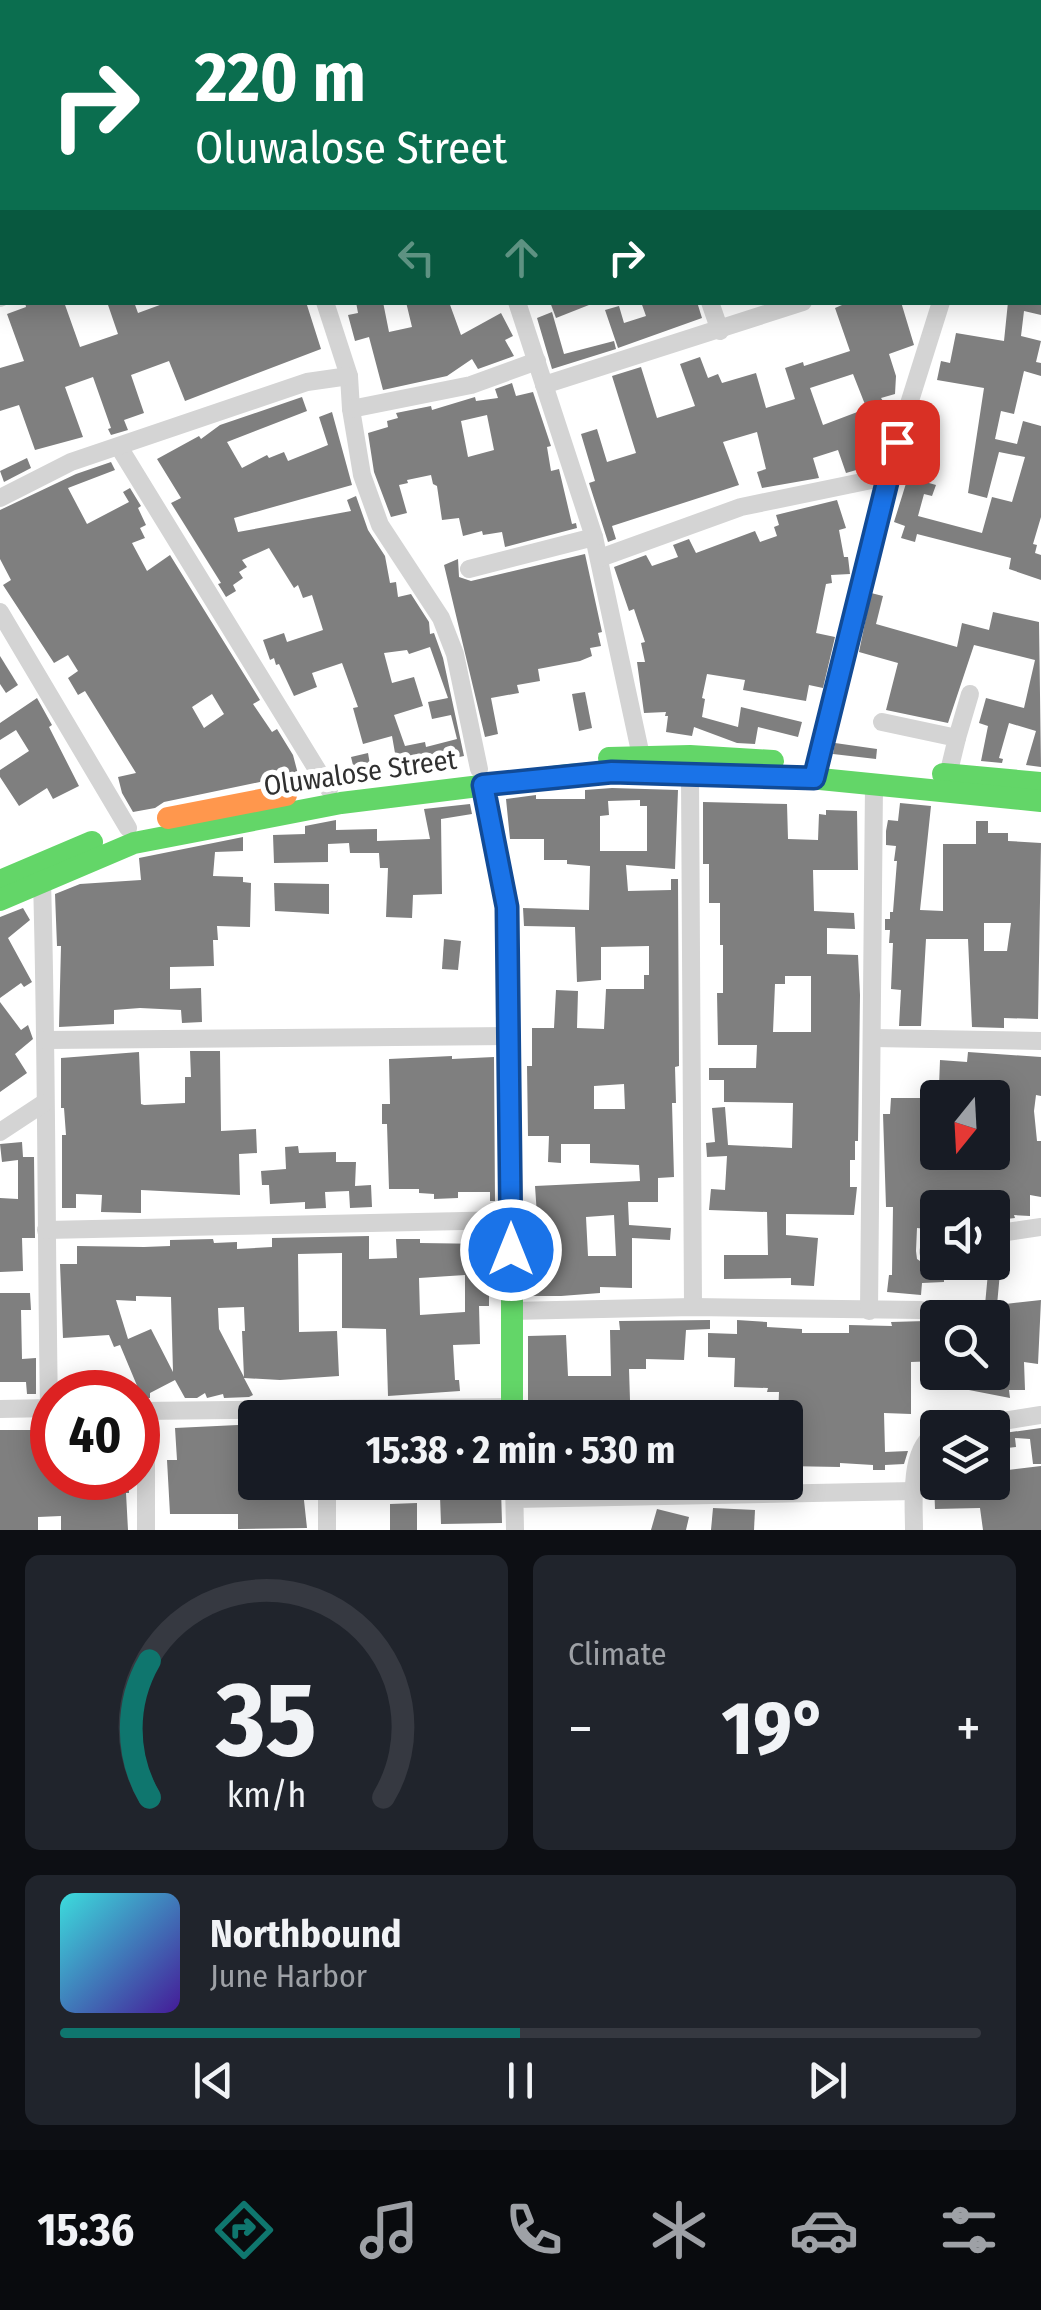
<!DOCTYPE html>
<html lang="en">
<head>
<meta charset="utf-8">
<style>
	:root { --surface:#171b24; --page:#20242c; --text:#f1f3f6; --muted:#9ea1a6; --line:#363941; --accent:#0f766e }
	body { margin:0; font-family:"Fira Sans Condensed",sans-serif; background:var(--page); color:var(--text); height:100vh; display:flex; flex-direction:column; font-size:38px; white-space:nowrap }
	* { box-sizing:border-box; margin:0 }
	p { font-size:32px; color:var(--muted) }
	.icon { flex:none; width:55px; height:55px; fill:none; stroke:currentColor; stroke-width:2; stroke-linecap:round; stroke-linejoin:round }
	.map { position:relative; height:1530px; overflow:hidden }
	.side { display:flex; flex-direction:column; gap:25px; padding:25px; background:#0d0f14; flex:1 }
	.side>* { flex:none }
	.hud { position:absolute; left:0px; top:0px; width:1042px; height:305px; box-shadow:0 5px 25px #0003; background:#0b6e4f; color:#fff; overflow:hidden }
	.needle { width:65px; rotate:198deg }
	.buttons { position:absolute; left:920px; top:1080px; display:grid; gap:20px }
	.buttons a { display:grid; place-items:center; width:90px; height:90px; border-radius:10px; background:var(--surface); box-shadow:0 5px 25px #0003; font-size:50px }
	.speed { position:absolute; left:30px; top:1370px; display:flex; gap:20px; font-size:50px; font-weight:700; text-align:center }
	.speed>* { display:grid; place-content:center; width:130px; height:130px; border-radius:50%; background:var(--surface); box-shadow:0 5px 25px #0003; line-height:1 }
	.speed .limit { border:15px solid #d22; background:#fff; color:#111 }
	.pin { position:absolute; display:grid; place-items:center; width:85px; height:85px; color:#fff; margin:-42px; border-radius:20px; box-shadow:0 5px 15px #0006 }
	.me { position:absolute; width:110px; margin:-55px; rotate:0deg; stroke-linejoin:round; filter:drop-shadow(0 0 8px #0008) }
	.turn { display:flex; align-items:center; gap:35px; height:210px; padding:0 30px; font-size:45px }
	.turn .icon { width:130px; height:130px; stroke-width:2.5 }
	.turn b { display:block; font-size:70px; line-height:85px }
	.lanes { display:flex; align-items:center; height:95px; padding:0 30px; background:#0003; justify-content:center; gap:50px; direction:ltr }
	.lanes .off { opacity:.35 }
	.big { font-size:75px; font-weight:700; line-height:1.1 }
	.side .tile { flex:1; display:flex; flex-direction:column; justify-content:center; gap:15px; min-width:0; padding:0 35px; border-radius:15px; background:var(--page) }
	.side .dial { align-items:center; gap:0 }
	.dial svg { height:260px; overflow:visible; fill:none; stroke:var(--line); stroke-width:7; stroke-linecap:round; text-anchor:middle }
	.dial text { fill:var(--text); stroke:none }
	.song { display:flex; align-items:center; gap:30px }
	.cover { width:120px; height:120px; border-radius:15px; background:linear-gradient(135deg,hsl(180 70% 55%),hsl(260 70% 35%)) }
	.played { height:10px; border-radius:5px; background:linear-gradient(90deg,var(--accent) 50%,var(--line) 50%) }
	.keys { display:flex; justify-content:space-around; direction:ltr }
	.heat { display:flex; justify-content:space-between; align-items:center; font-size:55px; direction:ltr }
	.side .tiles { flex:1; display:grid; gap:25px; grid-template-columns:1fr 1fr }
	.tile:last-child { grid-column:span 2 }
	.trip { position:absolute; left:238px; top:1400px; width:565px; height:100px; border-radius:10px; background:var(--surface); box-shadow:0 5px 25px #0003; font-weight:700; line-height:100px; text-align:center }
	.tab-bar { display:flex; height:160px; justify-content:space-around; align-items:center; background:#090b0e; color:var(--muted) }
	.tab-bar .icon { width:70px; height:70px }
	.tab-bar .selected { color:var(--accent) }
	.tab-bar b { font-size:45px; color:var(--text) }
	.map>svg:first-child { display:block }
	.building { fill:#7f7f7f; fill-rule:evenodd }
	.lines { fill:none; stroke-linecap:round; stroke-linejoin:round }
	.street { stroke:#d4d4d4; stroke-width:18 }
	.fast { stroke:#63d668; stroke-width:22 }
	.slow { stroke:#ff974d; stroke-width:22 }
	.route-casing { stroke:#114b97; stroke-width:25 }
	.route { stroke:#1a73e8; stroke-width:18 }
	.labels { text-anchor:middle; stroke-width:10; stroke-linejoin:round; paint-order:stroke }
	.street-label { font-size:28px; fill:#303030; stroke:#fff }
</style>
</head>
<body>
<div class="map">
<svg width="1041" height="1530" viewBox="0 0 1041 1530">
	<rect width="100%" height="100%" fill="#fff"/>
	<g class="building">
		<polygon points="25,302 64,302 80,347 118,334 107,302 134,302 138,313 168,302 306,302 321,349 185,401 169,361 131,375 144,413 124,420 128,430 111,435 108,429 111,428 93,377 65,387 83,437 35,450 19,405 0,411 0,368 24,361 7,314 26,307"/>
		<polygon points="356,302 383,302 389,332 412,327 406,302 449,302 461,335 501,313 513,336 505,340 514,356 478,369 472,359 447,376 383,390 369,337 355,341 348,315 358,313"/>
		<polygon points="550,302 594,302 594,303 556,318"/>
		<polygon points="641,302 697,302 702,318 618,348 605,310 619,306 624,323 646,316"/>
		<polygon points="849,302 901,302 914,345 889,354 896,376 895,394 881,398 883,401 866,407 853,374 810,388 823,425 860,411 879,459 877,464 846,473 838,450 813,458 819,478 762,488 757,472 766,469 757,432 723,442 739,485 612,526 616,539 608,542 589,483 595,481 581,434 597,429 607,462 636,453 612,376 641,367 657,418 695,406 680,364 700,357 708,378 718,374 722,383 756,373 766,408 795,399 785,368 803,362 804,366 850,351 835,308"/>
		<polygon points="1008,302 1041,302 1041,315 1024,311 1021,336 1041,341 1036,362 1041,363 1041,376 1024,371 1014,414 1001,411 995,439 1017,444 1023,421 1041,426 1041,517 1033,544 1037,545 1035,553 1041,555 1041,580 1009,569 1011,558 917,534 915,542 901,538 905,526 894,522 908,477 936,485 932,496 924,494 918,516 982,533 992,497 1012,502 1025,457 999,452 987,498 968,493 984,388 937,380 941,361 950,363 956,333 1004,341"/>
		<polygon points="552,312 564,354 614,341 616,349 552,369 537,318"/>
		<path d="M512,383L516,396L533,392L551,446L547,447L551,471L559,469L572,524L576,523L577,528L505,547L502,532L483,535L482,531L463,536L459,518L442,520L437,486L433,484L431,475L407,480L408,483L399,485L407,513L391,517L374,472L368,433L388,427L387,421L398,418L396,413L431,406L432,410L475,397L476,401L498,398L495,389ZM487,415L494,450L468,457L461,421Z"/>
		<path d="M302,397L307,411L227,442L242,468L267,455L269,458L284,452L288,461L328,445L319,417L332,412L352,485L234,518L238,532L351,511L347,500L356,496L368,530L385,556L390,583L396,582L398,597L411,594L429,622L430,634L434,633L443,658L464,756L398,770L392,736L363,744L353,708L358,707L342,663L312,673L317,687L294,696L279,664L276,665L274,658L270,660L263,640L284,633L287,642L323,630L312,595L303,598L298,585L294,588L269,548L242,560L247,567L239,572L243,578L233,585L236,591L226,597L218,584L221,583L171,503L181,498L157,459L199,436L201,439L220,425ZM430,647L448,698L428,702L432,719L451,715L457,739L426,747L425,742L405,746L394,715L423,706L414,677L392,683L384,653L407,650L409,654Z"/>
		<polygon points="914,438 928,442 920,471 906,468"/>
		<polygon points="27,458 31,468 4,482 0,471"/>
		<path d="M111,462L115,470L68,488L87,524L129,502L123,492L130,488L141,506L138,508L146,525L140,528L145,538L132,543L147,571L170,555L260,700L253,704L272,732L277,729L293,755L298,774L164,802L155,808L133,812L122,793L118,777L136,773L85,691L78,695L68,678L78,671L68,655L54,663L3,585L11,580L0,559V510L76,474ZM212,694L224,714L204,728L192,707Z"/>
		<polygon points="837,500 846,528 839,530 844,557 848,557 850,574 831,575 832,583 826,584 816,633 835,637 823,688 809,685 806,701 743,690 745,680 707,674 702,698 705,699 702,717 738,727 741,707 802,722 798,737 758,727 755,744 737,743 694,727 692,736 666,732 668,716 665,716 666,712 644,713 637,662 645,662 641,643 645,642 634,609 629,611 614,567 646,555 652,566 678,557 673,545 689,539 696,553 755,531 760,542 777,536 774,527 779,525 776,515"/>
		<polygon points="585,554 602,632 598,633 601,646 590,648 592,656 580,661 538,669 540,681 517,685 519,693 491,698 498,734 485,737 444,565 458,559 459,577 471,581"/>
		<polygon points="871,593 883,596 876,624 957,647 962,623 989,630 993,612 1039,622 1041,767 1026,765 1036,731 1009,723 999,758 1003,759 1002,763 981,761 988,726 979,723 986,698 1024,708 1035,660 974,645 948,723 886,710 898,663 859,652"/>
		<polygon points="0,656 18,685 6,693 0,684"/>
		<polygon points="585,692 592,728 579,731 572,694"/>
		<polygon points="37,698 52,725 49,727 79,786 53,799 47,788 19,806 0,777 0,770 29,751 16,730 0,740 0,723"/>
		<polygon points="835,743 877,749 876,759 833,754"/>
		<polygon points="368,753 372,776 356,777 351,757"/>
		<path d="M612,788L678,790L675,869L626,865L628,891L671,890V879H678L679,1066L675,1067L676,1103H672L674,1177L658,1178V1202H628L629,1225L671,1228L670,1240L632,1238V1288L600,1287V1293L561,1296H530L528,1229L538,1230L535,1186L640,1181L639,1165L590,1163V1144H561V1163L548,1162L549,1136H528L527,1066H532V1028H554L556,990L578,991L577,1028L604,1029L606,989H644V975H649V946L601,947V980L577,982L575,927L524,926L523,908L589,910L590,866L567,864V860H544V839H510L506,799L536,795V799H585V790ZM640,800V806H647V851H600V816L609,815L608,801ZM624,1084L625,1109H594V1086ZM614,1215L616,1256H588L586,1217Z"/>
		<path d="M703,802L787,804L788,839L818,840L819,814L826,815V810L857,811L858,870H813L814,911L854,913L855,929L827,928V954L858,955L860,995L858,1141H855V1160H850V1187H857L854,1215L786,1214V1235L818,1238L814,1286L791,1285V1278L724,1279V1255H768L767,1212L709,1210L711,1189L725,1190L727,1156L707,1157L706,1143L715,1142L712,1108L725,1107L728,1145L792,1148L793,1103L724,1102V1080H709V1068H756L757,1045H718L717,993H723V945H720V903H709V864H703ZM785,976H811V1032H773L775,984H785Z"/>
		<path d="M900,803L931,806L920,910L943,911V844H976V821H988V833H1008V841L1041,843L1038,1019L1004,1018V1028L972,1027L968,939H926L921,1026H899L901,990L891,989L893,943H889L890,930H885V919H890V912H893L897,861H894L896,846L886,845V831L888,820L898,821ZM984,923H1011L1007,951H984Z"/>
		<polygon points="470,804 472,814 441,819 442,894 413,895 412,918 386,917 388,868 380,868 379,853 350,853 349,843 328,844 328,862 274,863 273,835 305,834 305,826 336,820 336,830 377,829 377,841 430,839 424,809"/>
		<polygon points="243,837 243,851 215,852 213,876 243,877 243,882 251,883 250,927 217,926 218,940 213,940 214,966 170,967 170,989 201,988 202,1022 182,1023 181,1010 140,1008 114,1010 114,1024 59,1027 61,946 57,946 55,894 80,884 141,880 139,858"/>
		<polygon points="274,883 329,884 329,914 275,911"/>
		<polygon points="23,908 30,920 8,938 32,982 24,987 21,983 0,998 0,917"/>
		<polygon points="444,939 461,941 458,970 442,969"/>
		<polygon points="0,1002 21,1030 28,1025 33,1039 15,1054 27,1073 0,1092"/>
		<polygon points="190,1051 220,1051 221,1131 256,1129 257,1153 239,1154 240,1195 141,1190 141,1213 101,1212 102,1195 76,1194 76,1208 62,1208 62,1135 66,1135 64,1108 61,1108 61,1058 139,1052 141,1104 144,1105 185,1103 185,1077 191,1077"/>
		<polygon points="968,1052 1041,1057 1041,1096 1036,1095 1034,1111 1037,1141 1041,1141 1041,1197 1030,1195 1030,1216 1014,1215 1015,1218 998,1220 996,1208 972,1208 974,1194 946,1193 944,1208 938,1208 938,1230 917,1228 916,1251 917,1259 923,1263 944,1264 944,1282 922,1283 921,1295 887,1292 889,1275 892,1275 893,1207 886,1207 883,1114 890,1114 891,1098 937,1098 938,1152 992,1152 992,1148 999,1148 1000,1124 1007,1124 1009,1098 967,1098 968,1089 939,1087 940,1060 967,1062"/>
		<polygon points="452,1056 452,1059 494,1057 495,1201 490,1201 490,1192 458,1192 458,1198 434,1199 434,1194 419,1193 419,1189 389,1189 387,1124 382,1124 382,1104 390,1104 389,1059"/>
		<polygon points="22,1142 23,1157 34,1157 35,1238 22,1238 23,1271 0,1272 0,1198 18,1199 18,1160 2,1162 0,1144"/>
		<polygon points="298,1146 299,1153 336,1152 336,1162 356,1162 355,1186 371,1185 372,1207 350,1208 349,1191 325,1192 326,1208 305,1209 305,1202 270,1204 269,1185 262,1185 261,1171 286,1169 285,1147"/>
		<path d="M369,1236V1259L397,1258L396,1239H420V1243L489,1244V1306H479L480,1344L453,1345L455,1380H459L460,1391L388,1396L386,1329L342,1328V1253L298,1254L299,1332L337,1331L339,1376L280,1380L244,1378L253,1395L249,1397L224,1398L223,1394L207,1398L205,1393L197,1398H185L175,1380L150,1393V1398L138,1399V1388L120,1345L114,1347L109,1335L63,1338L60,1264H77V1246L144,1247L170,1246V1240L213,1239L214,1243L237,1242V1249L272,1247V1238ZM465,1275V1312L420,1315L419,1278ZM136,1296L171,1297L173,1372L151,1329L128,1339L116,1300L136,1301ZM244,1307L245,1331H242L244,1377L219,1329L218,1308Z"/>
		<polygon points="989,1262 1001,1262 997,1305 1041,1300 1038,1364 1024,1362 1025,1390 1009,1390 1010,1398 933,1383 935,1372 992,1372 992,1318 951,1318 950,1306 985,1305"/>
		<polygon points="0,1293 30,1293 31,1310 21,1310 22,1359 36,1358 36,1394 27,1394 26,1382 0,1382"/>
		<polygon points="933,1311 938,1311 938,1361 911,1362 911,1414 884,1413 885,1452 908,1451 904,1464 885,1465 885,1470 873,1470 873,1465 840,1463 840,1467 785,1466 785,1418 778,1418 779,1392 767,1392 768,1388 734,1387 735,1358 708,1357 708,1333 737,1334 737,1320 767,1322 767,1327 802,1329 802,1333 849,1333 849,1325 892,1326 891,1322 926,1321"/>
		<polygon points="710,1320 710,1329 686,1330 684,1360 646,1359 646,1369 629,1369 630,1400 682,1402 681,1418 541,1418 540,1400 528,1400 528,1336 566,1335 568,1376 611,1376 610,1330 620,1330 619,1321"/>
		<polygon points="238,1422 255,1422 255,1483 302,1482 307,1528 238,1529 238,1514 170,1514 167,1460 177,1460 175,1428 238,1425"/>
		<polygon points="1041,1428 1041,1464 1033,1464 1030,1439 1015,1438 1016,1447 1007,1448 1004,1433"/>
		<polygon points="0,1430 44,1430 47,1478 129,1478 129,1493 126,1493 128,1530 61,1530 61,1516 38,1517 38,1530 0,1530"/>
		<polygon points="1041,1466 1041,1530 983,1530 980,1508 935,1509 934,1482 992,1482 992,1472"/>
		<rect x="357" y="1482" width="41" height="13"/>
		<polygon points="432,1482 489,1482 489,1490 501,1489 502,1523 441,1524 440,1496 432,1496"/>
		<polygon points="417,1503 417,1530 390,1530 390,1504"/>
		<polygon points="713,1508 755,1510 754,1530 711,1530"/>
		<polygon points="657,1509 689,1517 686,1530 651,1530"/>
	</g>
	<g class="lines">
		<g class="street">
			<polyline points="224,0 224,2"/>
			<polyline points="418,0 418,2"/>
			<polyline points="610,0 610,2"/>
			<polyline points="805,0 806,2"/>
			<polyline points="995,0 996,2"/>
			<polyline points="1034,2 1035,0"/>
			<polyline points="0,107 2,106"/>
			<polyline points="0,298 2,297"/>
			<polyline points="325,302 349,376 351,409 362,475 380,525 441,618 455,654 479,769"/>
			<polyline points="517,302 594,537 641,756"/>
			<polyline points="710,302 720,331"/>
			<polyline points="544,385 803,302"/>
			<polyline points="351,409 471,385 537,361"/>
			<polyline points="119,447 329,789"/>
			<polyline points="0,498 71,462 307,382 349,376"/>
			<polyline points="600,558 741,507 886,477"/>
			<polyline points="469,569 594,537"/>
			<polyline points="0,612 128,828"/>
			<polyline points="882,722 957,738 948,775"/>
			<polyline points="957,738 970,694"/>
			<polyline points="690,776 693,1307"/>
			<polyline points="814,778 886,477 941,302"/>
			<path d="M42,881C47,1056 46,1232 49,1408"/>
			<polyline points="873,1038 1041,1041"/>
			<polyline points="46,1040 511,1036"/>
			<polyline points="0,1132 44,1103"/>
			<polyline points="46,1230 511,1220"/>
			<polyline points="992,1234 1041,1227"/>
			<polyline points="928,1252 938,1246"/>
			<polyline points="511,1311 693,1307 921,1310"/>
			<polyline points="869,1311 874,785"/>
			<polyline points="0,1409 52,1408"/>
			<polyline points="138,1411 512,1407"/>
			<polyline points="146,1411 146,1530"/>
			<polyline points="957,1428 1041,1415"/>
			<polyline points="327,1482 327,1530"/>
			<polyline points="514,1482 515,1530"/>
			<polyline points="515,1499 914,1491"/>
			<path d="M914,1530C914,1501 908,1447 938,1432"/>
		</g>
		<g class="fast">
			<polyline points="609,758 690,756 773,761"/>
			<polyline points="943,774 1041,783"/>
			<polyline points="0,881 92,842"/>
			<polyline points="0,900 134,843 341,803 569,775 612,772 800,777 1041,801"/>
			<polyline points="512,1233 512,1418"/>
		</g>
		<g class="slow">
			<polyline points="483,785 507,907 512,1233"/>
			<polyline points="168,818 286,795"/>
		</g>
	</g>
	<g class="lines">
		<defs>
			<polyline id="route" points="511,1250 507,907 483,785 612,772 814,778 897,442"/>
		</defs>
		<use href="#route" class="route-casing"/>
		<use href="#route" class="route"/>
	</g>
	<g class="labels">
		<g class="street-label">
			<text transform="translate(360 772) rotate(-8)" y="10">Oluwalose Street</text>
		</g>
	</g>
</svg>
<div class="buttons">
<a><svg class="needle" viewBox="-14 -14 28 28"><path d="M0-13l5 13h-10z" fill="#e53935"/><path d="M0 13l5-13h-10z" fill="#9ea1a6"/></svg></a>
<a><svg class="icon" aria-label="sound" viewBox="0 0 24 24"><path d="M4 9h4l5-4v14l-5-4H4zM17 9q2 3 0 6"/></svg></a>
<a><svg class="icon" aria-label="search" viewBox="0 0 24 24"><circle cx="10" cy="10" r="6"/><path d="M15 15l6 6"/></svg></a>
<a><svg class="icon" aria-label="layers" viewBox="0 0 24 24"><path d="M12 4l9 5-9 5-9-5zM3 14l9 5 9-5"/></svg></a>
</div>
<div class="speed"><div class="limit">40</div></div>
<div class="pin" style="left:897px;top:442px;background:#d93025"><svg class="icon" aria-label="arrive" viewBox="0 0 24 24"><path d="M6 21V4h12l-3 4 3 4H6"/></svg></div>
<svg class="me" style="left:511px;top:1250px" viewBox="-20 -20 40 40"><circle r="17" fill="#1a73e8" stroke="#fff" stroke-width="3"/><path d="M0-11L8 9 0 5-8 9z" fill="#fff"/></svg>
<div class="trip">15:38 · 2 min · 530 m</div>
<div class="hud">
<div class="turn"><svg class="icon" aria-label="right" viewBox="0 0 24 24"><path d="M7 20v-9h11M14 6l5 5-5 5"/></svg><div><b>220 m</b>Oluwalose Street</div></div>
<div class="lanes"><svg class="icon off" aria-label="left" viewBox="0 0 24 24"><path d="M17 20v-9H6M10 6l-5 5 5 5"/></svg><svg class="icon off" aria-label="ahead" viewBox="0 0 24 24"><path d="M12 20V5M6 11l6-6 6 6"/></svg><svg class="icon" aria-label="right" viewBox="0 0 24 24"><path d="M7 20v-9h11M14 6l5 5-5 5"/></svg></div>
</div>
</div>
<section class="side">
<div class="tiles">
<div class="tile dial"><svg viewBox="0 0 100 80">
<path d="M14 69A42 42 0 1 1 86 69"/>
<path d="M14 69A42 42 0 0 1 14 27" stroke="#0f766e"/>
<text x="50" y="56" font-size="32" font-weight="700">35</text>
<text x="50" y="72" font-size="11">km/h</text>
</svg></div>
<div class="tile"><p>Climate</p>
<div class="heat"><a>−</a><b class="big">19°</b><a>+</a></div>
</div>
<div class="tile">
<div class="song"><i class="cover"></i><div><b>Northbound</b><p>June Harbor</p></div></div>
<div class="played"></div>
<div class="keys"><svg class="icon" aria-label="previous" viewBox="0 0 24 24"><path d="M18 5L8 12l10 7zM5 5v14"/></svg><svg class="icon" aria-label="pause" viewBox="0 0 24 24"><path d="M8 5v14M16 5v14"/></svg><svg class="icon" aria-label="next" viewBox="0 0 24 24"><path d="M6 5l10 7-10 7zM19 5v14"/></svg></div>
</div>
</div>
</section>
<nav class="tab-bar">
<b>15:36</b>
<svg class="icon selected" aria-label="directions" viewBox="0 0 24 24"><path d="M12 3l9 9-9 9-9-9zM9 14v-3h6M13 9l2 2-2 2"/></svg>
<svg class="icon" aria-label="music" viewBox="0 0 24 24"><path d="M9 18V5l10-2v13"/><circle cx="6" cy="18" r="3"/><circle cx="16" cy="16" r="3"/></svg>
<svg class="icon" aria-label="phone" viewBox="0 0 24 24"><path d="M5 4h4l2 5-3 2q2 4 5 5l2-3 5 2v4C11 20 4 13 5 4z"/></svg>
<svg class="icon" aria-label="climate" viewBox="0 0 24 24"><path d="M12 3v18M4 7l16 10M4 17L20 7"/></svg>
<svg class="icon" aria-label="car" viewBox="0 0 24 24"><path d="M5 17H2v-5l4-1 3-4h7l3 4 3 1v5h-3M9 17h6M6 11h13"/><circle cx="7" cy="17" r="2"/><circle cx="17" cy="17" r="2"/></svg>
<svg class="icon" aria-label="filters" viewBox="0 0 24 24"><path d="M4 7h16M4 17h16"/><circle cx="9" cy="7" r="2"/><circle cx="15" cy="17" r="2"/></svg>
</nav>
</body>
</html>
